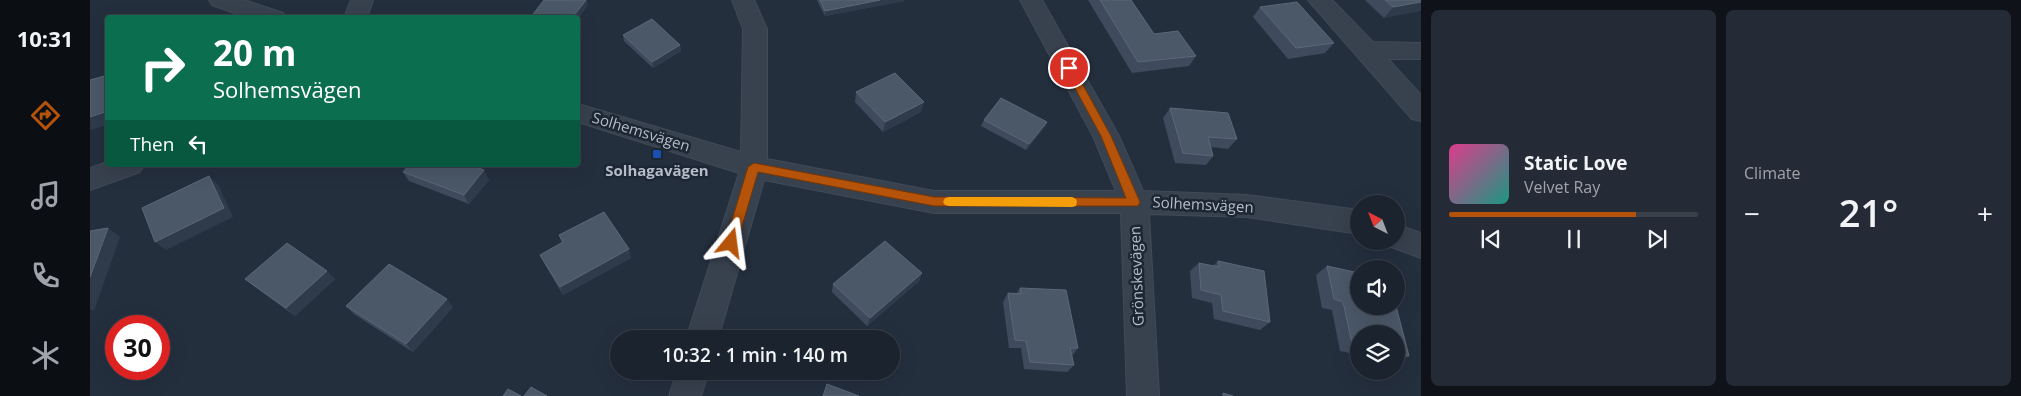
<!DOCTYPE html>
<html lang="en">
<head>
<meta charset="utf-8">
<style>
	:root { --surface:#1b232e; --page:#242b36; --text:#f1f3f6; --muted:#a0a4aa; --line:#39404a; --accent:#b45309 }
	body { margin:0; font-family:"Open Sans",sans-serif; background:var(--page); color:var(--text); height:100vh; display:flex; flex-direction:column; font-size:19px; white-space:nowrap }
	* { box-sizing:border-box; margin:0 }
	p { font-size:16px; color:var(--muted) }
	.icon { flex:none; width:28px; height:28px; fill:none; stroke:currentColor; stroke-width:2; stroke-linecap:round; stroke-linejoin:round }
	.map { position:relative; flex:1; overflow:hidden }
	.details { display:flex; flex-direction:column; gap:10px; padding:10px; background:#0f1319; width:600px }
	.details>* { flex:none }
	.hud { position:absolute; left:15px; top:15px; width:475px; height:152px; border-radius:5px; box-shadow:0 5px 20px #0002,0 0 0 1px var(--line); background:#0b6e4f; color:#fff; overflow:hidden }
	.needle { width:32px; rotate:318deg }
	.buttons { position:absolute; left:1260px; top:195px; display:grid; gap:10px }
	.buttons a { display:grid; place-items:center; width:55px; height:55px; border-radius:50%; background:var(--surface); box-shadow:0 5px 20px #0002,0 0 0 1px var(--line); font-size:25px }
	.speed { position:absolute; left:15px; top:315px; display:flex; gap:10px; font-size:25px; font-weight:700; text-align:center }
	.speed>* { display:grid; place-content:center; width:65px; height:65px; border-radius:50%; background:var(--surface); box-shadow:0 5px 20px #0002,0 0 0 1px var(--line); line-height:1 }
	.speed .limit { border:8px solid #d22; background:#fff; color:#111 }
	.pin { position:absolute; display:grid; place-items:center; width:42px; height:42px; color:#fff; margin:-21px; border:2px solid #fff; border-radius:50%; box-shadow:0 1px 5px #0007 }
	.me { position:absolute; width:55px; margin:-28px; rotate:16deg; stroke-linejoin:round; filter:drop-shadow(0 0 4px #0008) }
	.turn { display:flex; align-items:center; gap:18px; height:105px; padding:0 25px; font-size:22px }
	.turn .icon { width:65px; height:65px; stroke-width:2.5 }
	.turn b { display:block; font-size:35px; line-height:42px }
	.then { display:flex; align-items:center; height:48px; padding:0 25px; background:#0003; gap:10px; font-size:19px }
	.big { font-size:38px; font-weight:600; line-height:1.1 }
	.details .tile { flex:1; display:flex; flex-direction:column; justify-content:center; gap:8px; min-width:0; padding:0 18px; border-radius:8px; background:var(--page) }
	.song { display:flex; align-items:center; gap:15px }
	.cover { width:60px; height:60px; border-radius:8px; background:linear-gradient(135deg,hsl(330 70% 55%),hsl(170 70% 35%)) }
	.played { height:5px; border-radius:2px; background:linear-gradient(90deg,var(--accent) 75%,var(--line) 75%) }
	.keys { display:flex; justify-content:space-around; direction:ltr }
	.heat { display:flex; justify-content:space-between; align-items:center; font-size:28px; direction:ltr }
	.details .tiles { flex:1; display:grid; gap:10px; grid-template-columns:repeat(2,1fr) }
	.trip { position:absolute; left:520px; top:330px; width:290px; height:50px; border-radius:25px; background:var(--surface); box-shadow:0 5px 20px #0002,0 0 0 1px var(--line); font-weight:600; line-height:50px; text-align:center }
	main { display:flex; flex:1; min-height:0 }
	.tabs { display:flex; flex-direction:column; width:90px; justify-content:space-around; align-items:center; background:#0b0e12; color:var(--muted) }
	.tabs .icon { width:35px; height:35px }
	.tabs .selected { color:var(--accent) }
	.tabs b { font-size:22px; color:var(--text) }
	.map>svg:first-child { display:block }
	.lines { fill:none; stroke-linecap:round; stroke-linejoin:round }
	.street-casing { stroke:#414a57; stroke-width:2 }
	.street { fill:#38414e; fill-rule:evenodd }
	.wall { fill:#3f4b5c }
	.shaded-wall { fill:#2f3b4b }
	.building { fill:#4b5868; stroke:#5c6777 }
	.route { fill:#b45309; stroke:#753606 }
	.slow { fill:#f59e0b }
	.transit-dot { fill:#1a4fb4; stroke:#1d2633; stroke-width:2 }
	.labels { text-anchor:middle; stroke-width:5; stroke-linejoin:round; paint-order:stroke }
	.street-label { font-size:15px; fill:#b4bcc9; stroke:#1d2633 }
	.poi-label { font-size:15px; font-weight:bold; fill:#b4bcc9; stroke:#1d2633 }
</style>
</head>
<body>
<main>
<nav class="tabs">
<b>10:31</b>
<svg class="icon selected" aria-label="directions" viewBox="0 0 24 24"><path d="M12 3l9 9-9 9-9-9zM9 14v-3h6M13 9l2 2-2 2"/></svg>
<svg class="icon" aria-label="music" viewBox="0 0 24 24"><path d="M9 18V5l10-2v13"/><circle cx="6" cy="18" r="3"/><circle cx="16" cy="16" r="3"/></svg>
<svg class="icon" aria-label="phone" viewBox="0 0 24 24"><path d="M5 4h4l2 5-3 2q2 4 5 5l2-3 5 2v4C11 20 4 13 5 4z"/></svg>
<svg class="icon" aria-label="climate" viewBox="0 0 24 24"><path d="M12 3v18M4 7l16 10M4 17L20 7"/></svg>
</nav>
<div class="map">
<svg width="1331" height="396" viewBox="0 0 1331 396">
	<rect width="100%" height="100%" fill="#242f3e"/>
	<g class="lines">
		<defs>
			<g id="street">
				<polygon points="119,0 154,0 193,13 196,18 159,18 122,5"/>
				<polygon points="261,0 283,0 277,18 254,18"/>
				<polygon points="642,0 664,0 677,29 677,159 844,191 1026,191 1003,136 930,0 952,0 1029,136 1053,191 1157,195 1269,210 1269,234 1157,217 1059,214 1069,396 1037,396 1031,213 844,213 674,180 628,339 596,339 649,173 488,122 488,104 651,152 653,29"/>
				<polygon points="1218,0 1242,0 1283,42 1331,43 1331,59 1298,59 1331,95 1331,121 1322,119"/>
				<polygon points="18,162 18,165 54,165 50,172 0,190 0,168"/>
				<polygon points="1306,224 1331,233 1331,258 1296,245 1294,241 1306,241"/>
				<polygon points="587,371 619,371 611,396 579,396"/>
			</g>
		</defs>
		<use href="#street" class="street-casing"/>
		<use href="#street" class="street"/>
	</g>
	<g class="wall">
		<polygon points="727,0 814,0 814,1 735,16"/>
		<polygon points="998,0 1041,0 1064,34 1106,56 1099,66 1042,73"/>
		<polygon points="1275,0 1331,0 1294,18"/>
		<polygon points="1170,7 1244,43 1235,53 1198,59 1163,17"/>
		<polygon points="533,35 590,45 591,51 563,68 534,41"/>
		<polygon points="766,92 831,112 793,132 765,102"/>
		<polygon points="1080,108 1147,139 1138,149 1121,147 1123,156 1116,165 1085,163 1073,118"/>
		<polygon points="894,120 957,122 954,128 936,150 891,126"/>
		<polygon points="313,172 399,180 379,204 319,181"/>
		<polygon points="469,235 541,258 473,295 454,263 450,255 472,243"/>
		<polygon points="1128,261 1180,322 1170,330 1124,319 1122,303 1102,298 1100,271 1109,263 1123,266"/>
		<polygon points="1237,266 1269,273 1269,306 1306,306 1319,356 1306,363 1306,334 1269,334 1269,355 1250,351 1242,310 1232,308 1226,275"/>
		<polygon points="832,273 829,281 777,326 742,292 743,284"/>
		<polygon points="155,279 245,279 205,316 165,287"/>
		<polygon points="930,288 988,348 982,356 984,365 977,372 934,369 931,348 919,348 913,302 918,293 926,294"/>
		<polygon points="256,306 363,307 323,352 264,314"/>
	</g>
	<g class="shaded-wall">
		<polygon points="496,0 497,0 498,5 488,19 488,18 482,18"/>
		<polygon points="790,0 814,0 814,1 735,16 735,11"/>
		<polygon points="1331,2 1331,11 1294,18 1303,7"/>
		<polygon points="590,45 591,51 563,68 562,62"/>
		<polygon points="834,102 831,112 793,132 795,122"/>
		<polygon points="18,111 18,125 0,130 0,117"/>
		<polygon points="957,122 954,128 936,150 939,144"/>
		<polygon points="394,170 399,180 379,204 374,195"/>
		<polygon points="119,176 129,186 143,217 76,250 65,242"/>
		<polygon points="18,228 30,237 4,311 0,309 0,277"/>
		<polygon points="539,249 541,258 473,295 470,287"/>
		<polygon points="237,271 245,279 205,316 196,308"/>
		<polygon points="832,273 829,281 777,326 780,318"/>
		<polygon points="357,299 363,307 323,352 316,344"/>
	</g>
	<g class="building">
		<polygon points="454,0 496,0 482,18 440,18"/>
		<polygon points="730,0 790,0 735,11"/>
		<polygon points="1010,0 1041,0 1064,34 1088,31 1106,56 1048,62"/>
		<polygon points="1295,0 1331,0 1331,2 1303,7"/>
		<polygon points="1207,2 1244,43 1206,48 1170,7"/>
		<polygon points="562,19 590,45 562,62 533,35"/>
		<polygon points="805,73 834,102 795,122 766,92"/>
		<polygon points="18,75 18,111 0,117 0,80"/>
		<polygon points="911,98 957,122 939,144 894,120"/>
		<polygon points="1080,108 1138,113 1147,139 1118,137 1123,156 1093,153"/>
		<polygon points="319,165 381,165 394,170 374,195 313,172"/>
		<polygon points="119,176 134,208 65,242 52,208"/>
		<polygon points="514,212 539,249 470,287 450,255 473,242 469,235"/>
		<polygon points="18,228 0,277 0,231"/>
		<polygon points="795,241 832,273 780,318 743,284"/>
		<polygon points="197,243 237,271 196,308 155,279"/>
		<polygon points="1128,261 1174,271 1180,322 1133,311 1131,295 1111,290 1109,263 1129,267"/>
		<polygon points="299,264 357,299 316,344 256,306"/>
		<polygon points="1237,266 1269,273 1269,306 1306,306 1319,356 1306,353 1306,334 1269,334 1269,345 1262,343 1253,302 1244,299"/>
		<polygon points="930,288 976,290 988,348 980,348 984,365 940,362 936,341 925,340 918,293 931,294"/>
		<polygon points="737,384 769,396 733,396"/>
		<polygon points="441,387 457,396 434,396"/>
		<polygon points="418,389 431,396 413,396"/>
		<polygon points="1133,393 1143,396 1133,396"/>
	</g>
	<polygon class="route" points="979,64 982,65 1021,136 1050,202 1048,206 844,206 668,172 647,243 645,247 637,247 635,243 658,167 664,163 844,197 1036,198 1011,136 974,68"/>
	<polygon class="slow" points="859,197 982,197 986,199 987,202 986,206 982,207 859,206 855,205 853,202 855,198"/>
	<rect class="transit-dot" x="562" y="149" width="10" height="10" rx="2.5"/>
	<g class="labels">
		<g class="street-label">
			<text transform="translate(551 132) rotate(17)" y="5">Solhemsvägen</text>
			<text transform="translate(1113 205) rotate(3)" y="5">Solhemsvägen</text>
			<text transform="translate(1047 276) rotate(-92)" y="5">Grönskevägen</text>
		</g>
		<g class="poi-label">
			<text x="567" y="176">Solhagavägen</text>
		</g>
	</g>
</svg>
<div class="buttons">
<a><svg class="needle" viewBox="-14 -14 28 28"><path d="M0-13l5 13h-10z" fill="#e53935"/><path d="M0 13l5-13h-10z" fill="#a0a4aa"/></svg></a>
<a><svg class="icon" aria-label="sound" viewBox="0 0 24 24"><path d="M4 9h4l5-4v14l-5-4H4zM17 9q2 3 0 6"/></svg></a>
<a><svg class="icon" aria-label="layers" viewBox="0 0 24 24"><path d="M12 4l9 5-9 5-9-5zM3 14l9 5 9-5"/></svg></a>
</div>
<div class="speed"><div class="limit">30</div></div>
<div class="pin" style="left:979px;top:68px;background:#d93025"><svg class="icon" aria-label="arrive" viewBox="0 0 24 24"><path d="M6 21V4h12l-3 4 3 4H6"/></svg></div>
<svg class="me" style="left:641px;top:243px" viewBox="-20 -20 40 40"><path d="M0-17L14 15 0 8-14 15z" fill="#b45309" stroke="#fff" stroke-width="4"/></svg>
<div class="trip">10:32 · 1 min · 140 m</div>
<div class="hud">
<div class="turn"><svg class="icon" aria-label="right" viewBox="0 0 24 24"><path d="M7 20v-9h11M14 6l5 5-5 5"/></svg><div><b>20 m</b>Solhemsvägen</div></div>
<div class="then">Then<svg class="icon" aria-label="left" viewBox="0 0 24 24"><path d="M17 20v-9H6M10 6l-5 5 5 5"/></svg></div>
</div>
</div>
<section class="details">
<div class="tiles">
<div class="tile">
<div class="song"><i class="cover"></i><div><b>Static Love</b><p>Velvet Ray</p></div></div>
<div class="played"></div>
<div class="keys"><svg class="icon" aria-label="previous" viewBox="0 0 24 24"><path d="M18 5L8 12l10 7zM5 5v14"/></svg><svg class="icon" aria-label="pause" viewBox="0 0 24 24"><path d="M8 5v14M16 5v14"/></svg><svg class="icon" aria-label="next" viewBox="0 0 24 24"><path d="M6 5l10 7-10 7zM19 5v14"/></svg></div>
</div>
<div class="tile"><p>Climate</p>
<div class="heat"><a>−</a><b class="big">21°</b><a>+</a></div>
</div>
</div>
</section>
</main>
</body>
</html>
